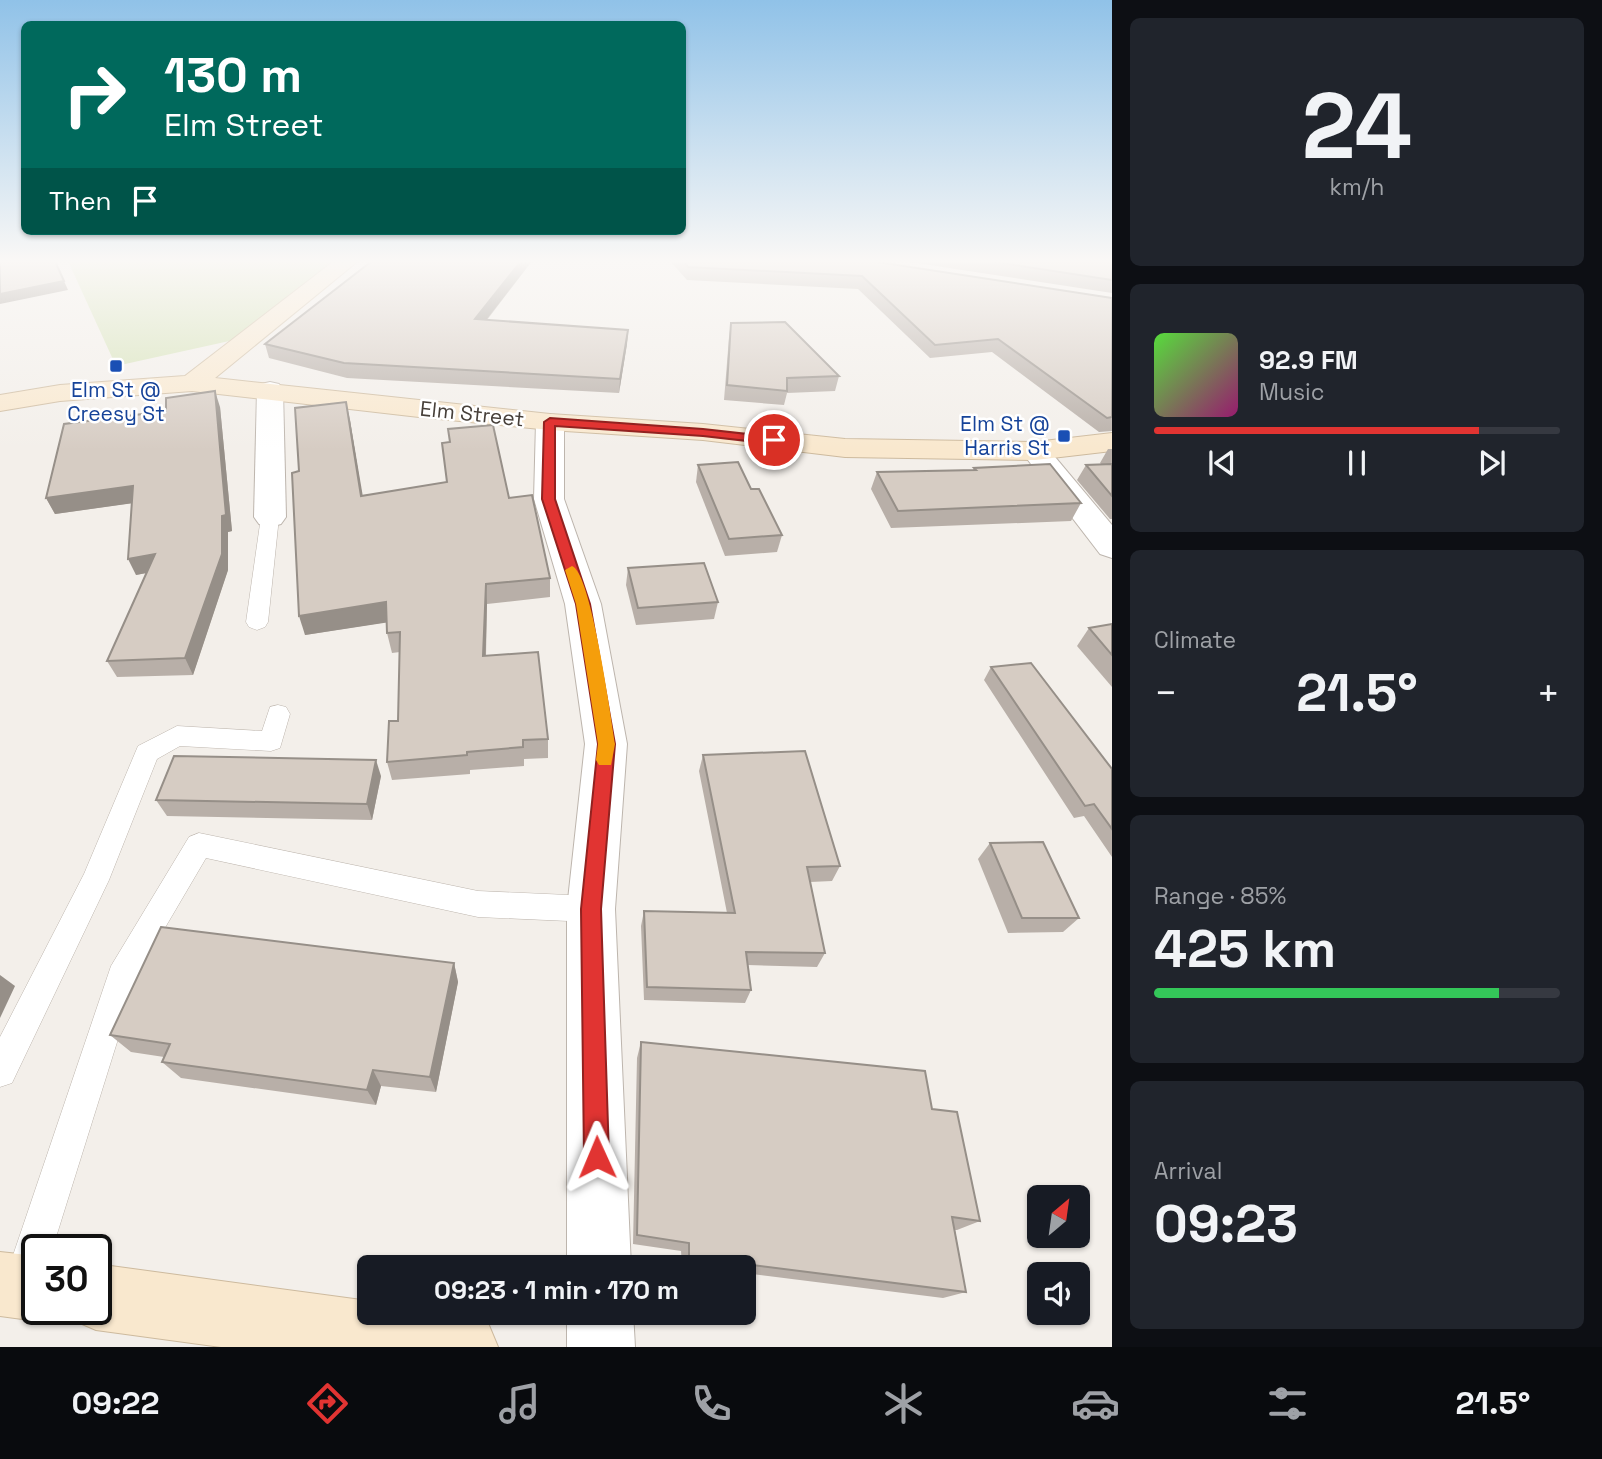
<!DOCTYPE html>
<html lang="en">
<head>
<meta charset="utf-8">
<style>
	:root { --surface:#171b24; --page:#20242c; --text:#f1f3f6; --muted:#9ea1a6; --line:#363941; --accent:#e13432 }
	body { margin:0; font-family:"Space Grotesk",sans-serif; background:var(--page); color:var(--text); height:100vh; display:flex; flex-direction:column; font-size:26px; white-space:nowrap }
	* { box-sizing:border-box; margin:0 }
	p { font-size:23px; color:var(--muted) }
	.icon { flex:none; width:38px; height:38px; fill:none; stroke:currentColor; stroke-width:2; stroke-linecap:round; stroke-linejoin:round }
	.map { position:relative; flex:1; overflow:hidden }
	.details { display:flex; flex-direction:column; gap:18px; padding:18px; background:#0d0f14; width:490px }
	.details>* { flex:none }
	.banner { position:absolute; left:21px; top:21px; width:665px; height:214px; border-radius:10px; box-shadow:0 2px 5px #0004; background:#00695c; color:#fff; overflow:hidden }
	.needle { width:46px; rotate:29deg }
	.fabs { position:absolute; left:1027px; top:1185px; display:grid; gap:14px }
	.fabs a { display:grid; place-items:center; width:63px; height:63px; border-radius:10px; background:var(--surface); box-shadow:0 2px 5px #0004; font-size:35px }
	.speed { position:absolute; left:21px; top:1234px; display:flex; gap:14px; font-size:35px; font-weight:700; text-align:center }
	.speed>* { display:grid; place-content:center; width:91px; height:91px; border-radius:50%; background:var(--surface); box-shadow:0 2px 5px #0004; line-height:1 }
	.speed .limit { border:4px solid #111; border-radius:10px; background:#fff; color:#111 }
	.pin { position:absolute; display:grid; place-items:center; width:60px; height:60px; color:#fff; margin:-30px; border:4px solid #fff; border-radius:50%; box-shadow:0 2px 7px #0007 }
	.me { position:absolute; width:77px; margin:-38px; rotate:359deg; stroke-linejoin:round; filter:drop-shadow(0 0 5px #0008) }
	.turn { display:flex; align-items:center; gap:24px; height:147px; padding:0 28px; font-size:32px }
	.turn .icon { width:91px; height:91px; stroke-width:2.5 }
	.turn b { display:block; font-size:49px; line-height:60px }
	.then { display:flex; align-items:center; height:66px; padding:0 28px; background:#0003; gap:14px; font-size:26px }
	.big { font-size:52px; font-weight:700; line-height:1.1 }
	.details .card { flex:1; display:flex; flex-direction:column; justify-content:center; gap:10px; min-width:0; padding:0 24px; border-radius:10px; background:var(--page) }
	.details .dial { align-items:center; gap:0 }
	.dial b { font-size:91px; line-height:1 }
	.song { display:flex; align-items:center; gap:21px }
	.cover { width:84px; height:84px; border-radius:10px; background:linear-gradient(135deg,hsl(110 70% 55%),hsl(320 70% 35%)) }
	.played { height:7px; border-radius:4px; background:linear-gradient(90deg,var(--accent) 80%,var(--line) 80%) }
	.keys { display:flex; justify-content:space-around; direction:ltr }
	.heat { display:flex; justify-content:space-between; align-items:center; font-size:38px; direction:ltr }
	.charge { height:10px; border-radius:5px; background:linear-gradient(90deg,#34c759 85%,var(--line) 0) }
	.trip { position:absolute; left:357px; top:1255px; width:399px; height:70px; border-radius:10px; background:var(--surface); box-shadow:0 2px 5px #0004; font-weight:700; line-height:70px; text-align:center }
	.dock { display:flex; height:112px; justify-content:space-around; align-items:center; background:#090b0e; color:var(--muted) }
	.dock .icon { width:49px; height:49px }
	.dock .current { color:var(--accent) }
	.dock b { font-size:32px; color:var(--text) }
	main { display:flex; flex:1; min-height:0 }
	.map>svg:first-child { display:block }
	.green { fill:#d5e2b7 }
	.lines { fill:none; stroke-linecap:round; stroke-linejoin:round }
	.lane-casing { stroke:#bdb5ad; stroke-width:1 }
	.street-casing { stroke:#bdb5ad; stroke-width:2 }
	.secondary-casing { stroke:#cdba9e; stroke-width:2 }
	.lane { fill:#fff; fill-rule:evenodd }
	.street { fill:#fff; fill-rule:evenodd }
	.secondary { fill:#f9e8ce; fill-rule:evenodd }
	.wall { fill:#b8afa8 }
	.shaded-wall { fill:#968f88 }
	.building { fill:#d6ccc3; stroke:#968f88; stroke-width:2 }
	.route { fill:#e13432; stroke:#922220; stroke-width:2 }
	.slow { fill:#f59e0b }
	.transit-dot { fill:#1a4fb4; stroke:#fff; stroke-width:2.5 }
	.labels { text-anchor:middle; stroke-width:5; stroke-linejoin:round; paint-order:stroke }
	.far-transit-label { font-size:21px; fill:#164399; stroke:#fff }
	.far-street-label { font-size:21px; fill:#463f39; stroke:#fff }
</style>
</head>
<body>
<main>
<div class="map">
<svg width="1112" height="1347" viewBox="0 0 1112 1347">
	<rect width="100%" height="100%" fill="#f3efea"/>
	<polygon class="green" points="68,261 347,261 252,336 116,366"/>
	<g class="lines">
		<defs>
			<g id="lane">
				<polygon points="270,511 279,517 268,622 265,627 257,630 249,627 246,622 261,517"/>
				<polygon points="278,705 286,707 290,714 280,748 271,751 180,746 157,759 109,880 12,1083 0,1087 0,1037 84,874 138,746 177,726 262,731 270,707"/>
				<polygon points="199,833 478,891 591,896 601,899 605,909 601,919 591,922 478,917 206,858 139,972 52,1250 37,1250 37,1296 22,1304 8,1299 3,1285 111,966 189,837"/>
			</g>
			<g id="street">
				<polygon points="270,382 279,384 283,390 286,517 281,524 270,527 259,524 254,517 257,390 261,384"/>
				<polygon points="550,414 560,416 564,422 564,499 601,604 627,744 615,909 631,1267 567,1267 567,909 585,744 565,604 534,499 536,422 540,416"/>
				<polygon points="1035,442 1045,445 1112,525 1112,558 1100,554 1021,451 1025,445"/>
				<polygon points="567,1312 633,1312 635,1347 567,1347"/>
			</g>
			<g id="secondary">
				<polygon points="334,261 358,261 215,378 550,414 703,424 845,439 1035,442 1112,433 1112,451 1035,460 845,457 703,440 550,430 419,417 192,391 60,401 0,411 0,395 60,385 185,376"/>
				<polygon points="0,1252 37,1256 37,1309 61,1309 60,1312 37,1321 0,1316"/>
				<polygon points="96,1264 369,1301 369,1312 458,1312 488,1323 498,1347 221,1347 96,1330 73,1320 68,1309 96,1309"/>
			</g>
		</defs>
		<use href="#lane" class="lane-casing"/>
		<use href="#street" class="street-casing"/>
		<use href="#secondary" class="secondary-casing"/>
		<use href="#lane" class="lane"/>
		<use href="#street" class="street"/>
		<use href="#secondary" class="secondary"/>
	</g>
	<g class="wall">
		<polygon points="532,261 487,320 628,330 627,344 619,393 347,378 269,358 265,344"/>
		<polygon points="670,261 871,261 1112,298 1112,431 1099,432 992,352 930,358 858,289 687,280"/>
		<polygon points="903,261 1112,261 1112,293"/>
		<polygon points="731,323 839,376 835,391 787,393 784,405 724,400 729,337"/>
		<polygon points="220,407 232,531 228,532 228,570 193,675 117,677 107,661 146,573 136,575 132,503 55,514 46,498"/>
		<polygon points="350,420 362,496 509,498 550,578 550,597 487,604 486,656 548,739 548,758 524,759 524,766 470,770 470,774 392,780 387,762 398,721 400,652 392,653 387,633 387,622 305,635 299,471"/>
		<polygon points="1108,449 1112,449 1112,519 1110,519 1077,480 1086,465 1101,464 1100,463"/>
		<polygon points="698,465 751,489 782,535 777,552 725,556 696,482"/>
		<polygon points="974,468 1081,503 1071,521 891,528 871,489 877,472 973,470"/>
		<polygon points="628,568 718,602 714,619 636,625 626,585"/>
		<polygon points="1112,624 1112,687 1077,646 1089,628"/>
		<polygon points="991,667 1112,769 1112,857 1084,816 1074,818 984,680"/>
		<polygon points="703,755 840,866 832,881 810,882 825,953 817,967 748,965 751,990 745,1003 644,1000 641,926 644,911 727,913 699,771"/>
		<polygon points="381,776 372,820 167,816 156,800"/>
		<polygon points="990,843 1079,918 1063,932 1008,933 978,859"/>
		<polygon points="454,963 458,982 436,1092 381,1086 376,1105 181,1078 162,1062 164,1057 131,1052 110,1035"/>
		<polygon points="641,1042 980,1221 957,1230 955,1230 966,1292 943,1298 744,1273 744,1267 699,1267 682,1265 681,1251 633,1244 637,1058"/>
	</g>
	<g class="shaded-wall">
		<polygon points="521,261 532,261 476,333 475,319"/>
		<polygon points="64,281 68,290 0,304 0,294"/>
		<polygon points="628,330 627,344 619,393 620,379"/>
		<polygon points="215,391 220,407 232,531 228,532 228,570 193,675 185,658"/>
		<polygon points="346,402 350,420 366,515 361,496"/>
		<polygon points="133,486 141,502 55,514 46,498"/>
		<polygon points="155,554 162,570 136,575 128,559"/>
		<polygon points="486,584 487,604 485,675 483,656"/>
		<polygon points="386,602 390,622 305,635 299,616"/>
		<polygon points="376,760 381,776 372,820 367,804"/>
		<polygon points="454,963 458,982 436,1092 430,1077"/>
		<polygon points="0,975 15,986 0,1018"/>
		<polygon points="373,1070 381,1086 376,1105 367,1090"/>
	</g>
	<g class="building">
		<polygon points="0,261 55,261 64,281 0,294"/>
		<polygon points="372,261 521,261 475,319 628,330 620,379 344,363 265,344"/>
		<polygon points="683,261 871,261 1112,298 1112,417 1107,418 998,339 935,345 862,276 688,267"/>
		<polygon points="989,261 1112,261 1112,280"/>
		<polygon points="785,322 839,376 787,378 787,391 727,385 731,323"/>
		<polygon points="215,391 226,515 222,516 222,554 185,658 107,661 155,554 128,559 133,486 46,498 64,424 166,411 166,398"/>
		<polygon points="346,402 361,496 447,482 442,443 450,442 448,429 493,425 509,498 532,495 550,578 486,584 483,656 538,652 548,739 523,740 523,747 467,752 467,755 387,762 389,721 398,721 400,632 387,633 386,602 299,616 292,473 299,471 295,408"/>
		<polygon points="738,462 751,489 759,489 782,535 729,539 698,465"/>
		<polygon points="1050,464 1081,503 898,511 877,472 976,470 974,468"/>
		<polygon points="1112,464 1112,496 1086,465"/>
		<polygon points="704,563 718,602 638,608 628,568"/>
		<polygon points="1112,624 1112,655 1089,628"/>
		<polygon points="1031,663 1112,769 1112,829 1094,804 1085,806 991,667"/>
		<polygon points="805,751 840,866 807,867 825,953 746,952 751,990 647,987 644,911 735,913 703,755"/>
		<polygon points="174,756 376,760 367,804 156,800"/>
		<polygon points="1043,842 1079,918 1022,918 990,843"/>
		<polygon points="161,927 454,963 430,1077 373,1070 367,1090 162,1062 170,1044 110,1035"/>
		<polygon points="641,1042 925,1071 932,1109 957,1112 980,1221 952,1217 966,1292 689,1257 689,1243 637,1235"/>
	</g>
	<linearGradient id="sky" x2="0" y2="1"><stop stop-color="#90c2e8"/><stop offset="0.58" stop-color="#faf8f6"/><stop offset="1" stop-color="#faf8f6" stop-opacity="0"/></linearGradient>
	<rect width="1112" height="450" fill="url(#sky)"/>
	<polygon class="route" points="550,418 703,429 774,437 780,440 774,444 703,436 555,426 555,499 590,604 615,744 601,909 609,1157 605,1166 597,1169 588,1166 584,1157 581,909 598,744 576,604 542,499 544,422"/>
	<path class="slow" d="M572,566C591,572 611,718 615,744L611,765H599L596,760L598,744L576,604L565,570Z"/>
	<g class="transit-dot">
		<rect x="109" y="359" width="14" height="14" rx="3.5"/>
		<rect x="1057" y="429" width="14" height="14" rx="3.5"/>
	</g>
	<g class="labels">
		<g class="far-transit-label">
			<text x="116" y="397">Elm St @<tspan x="116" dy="24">Creesy St</tspan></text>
			<text x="1050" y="431" text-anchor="end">Elm St @<tspan x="1050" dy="24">Harris St</tspan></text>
		</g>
		<g class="far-street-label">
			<text transform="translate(472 414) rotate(6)" y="7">Elm Street</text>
		</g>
	</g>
</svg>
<div class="fabs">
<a><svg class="needle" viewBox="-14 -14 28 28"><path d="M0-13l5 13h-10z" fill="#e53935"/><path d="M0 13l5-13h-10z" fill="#9ea1a6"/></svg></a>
<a><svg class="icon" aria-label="sound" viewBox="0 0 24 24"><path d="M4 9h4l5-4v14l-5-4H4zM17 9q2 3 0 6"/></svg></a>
</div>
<div class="speed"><div class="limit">30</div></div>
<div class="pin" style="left:774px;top:440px;background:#d93025"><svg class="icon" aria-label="arrive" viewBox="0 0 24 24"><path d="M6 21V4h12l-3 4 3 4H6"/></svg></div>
<svg class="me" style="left:597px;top:1157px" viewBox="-20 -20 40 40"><path d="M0-17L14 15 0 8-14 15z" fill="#e13432" stroke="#fff" stroke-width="4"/></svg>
<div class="trip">09:23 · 1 min · 170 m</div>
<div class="banner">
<div class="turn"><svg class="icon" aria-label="right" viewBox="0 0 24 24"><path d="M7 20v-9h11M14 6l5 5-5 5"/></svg><div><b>130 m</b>Elm Street</div></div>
<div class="then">Then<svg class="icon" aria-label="arrive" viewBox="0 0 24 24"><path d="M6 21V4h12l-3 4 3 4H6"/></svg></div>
</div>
</div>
<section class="details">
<div class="card dial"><b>24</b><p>km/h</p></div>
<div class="card">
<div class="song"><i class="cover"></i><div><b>92.9 FM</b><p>Music</p></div></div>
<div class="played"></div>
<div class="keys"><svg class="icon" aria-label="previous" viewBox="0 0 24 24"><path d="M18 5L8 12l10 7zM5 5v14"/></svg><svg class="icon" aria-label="pause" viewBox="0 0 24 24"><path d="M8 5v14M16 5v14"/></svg><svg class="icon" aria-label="next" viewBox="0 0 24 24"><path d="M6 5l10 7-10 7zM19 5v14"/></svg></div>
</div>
<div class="card"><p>Climate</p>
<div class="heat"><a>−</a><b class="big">21.5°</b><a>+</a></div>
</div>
<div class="card"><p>Range · 85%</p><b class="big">425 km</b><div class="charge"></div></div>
<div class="card"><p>Arrival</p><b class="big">09:23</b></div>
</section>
</main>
<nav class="dock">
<b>09:22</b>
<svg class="icon current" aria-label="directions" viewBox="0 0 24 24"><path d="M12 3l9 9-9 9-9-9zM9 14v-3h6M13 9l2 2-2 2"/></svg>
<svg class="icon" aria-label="music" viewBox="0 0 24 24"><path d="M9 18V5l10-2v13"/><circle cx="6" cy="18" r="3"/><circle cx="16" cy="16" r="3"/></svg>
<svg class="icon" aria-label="phone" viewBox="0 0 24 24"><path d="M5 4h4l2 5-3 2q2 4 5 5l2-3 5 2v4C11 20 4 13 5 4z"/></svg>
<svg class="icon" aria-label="climate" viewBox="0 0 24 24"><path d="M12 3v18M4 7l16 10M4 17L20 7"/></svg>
<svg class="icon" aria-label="car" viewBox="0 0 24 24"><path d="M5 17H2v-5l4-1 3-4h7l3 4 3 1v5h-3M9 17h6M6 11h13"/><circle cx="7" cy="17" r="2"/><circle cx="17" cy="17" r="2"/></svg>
<svg class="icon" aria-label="filters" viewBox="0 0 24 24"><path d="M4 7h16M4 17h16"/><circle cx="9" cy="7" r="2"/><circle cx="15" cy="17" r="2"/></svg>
<b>21.5°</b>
</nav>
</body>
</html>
